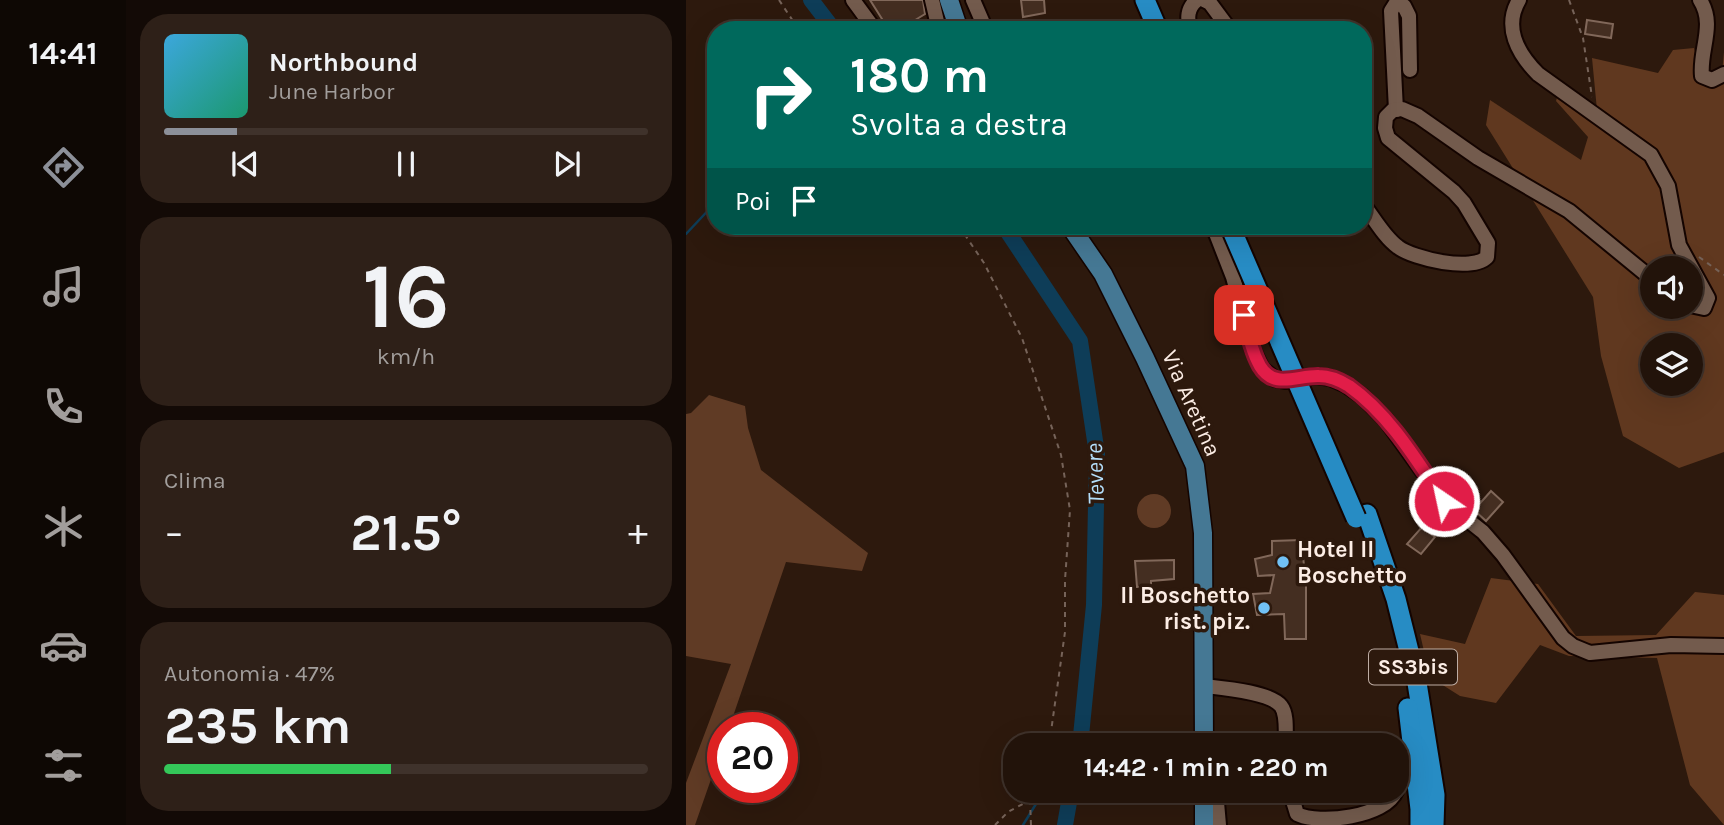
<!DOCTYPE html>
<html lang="it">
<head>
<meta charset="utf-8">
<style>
	:root { --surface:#22130a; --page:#2e2018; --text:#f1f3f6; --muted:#a29e9c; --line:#3f322b; --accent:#8c9099 }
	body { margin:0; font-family:Karla,sans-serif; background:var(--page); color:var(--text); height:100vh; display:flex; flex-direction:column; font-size:26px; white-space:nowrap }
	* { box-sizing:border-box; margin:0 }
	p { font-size:23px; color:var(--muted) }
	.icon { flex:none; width:38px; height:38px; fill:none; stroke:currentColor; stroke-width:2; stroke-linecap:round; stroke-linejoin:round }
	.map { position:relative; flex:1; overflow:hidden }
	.details { display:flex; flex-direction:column; gap:14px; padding:14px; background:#130a06; width:560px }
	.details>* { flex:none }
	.guide { position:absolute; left:21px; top:21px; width:665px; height:214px; border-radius:28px; box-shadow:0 7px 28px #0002,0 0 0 2px var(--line); background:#00695c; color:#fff; overflow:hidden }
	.tools { position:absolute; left:954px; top:256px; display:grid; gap:14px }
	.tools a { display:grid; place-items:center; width:63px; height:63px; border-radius:50%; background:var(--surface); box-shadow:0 7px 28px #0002,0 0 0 2px var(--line); font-size:35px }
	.speed { position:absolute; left:21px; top:712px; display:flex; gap:14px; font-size:35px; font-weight:700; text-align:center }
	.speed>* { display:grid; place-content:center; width:91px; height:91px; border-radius:50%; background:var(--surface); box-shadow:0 7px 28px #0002,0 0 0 2px var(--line); line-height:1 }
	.speed .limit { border:10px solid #d22; background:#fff; color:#111 }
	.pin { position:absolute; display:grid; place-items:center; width:60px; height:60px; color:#fff; margin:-30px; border-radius:14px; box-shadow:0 4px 10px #0006 }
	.me { position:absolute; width:77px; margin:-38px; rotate:326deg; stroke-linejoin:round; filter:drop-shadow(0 0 5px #0008) }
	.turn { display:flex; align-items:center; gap:24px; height:147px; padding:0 28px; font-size:32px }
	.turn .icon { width:91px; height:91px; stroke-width:2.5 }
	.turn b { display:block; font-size:49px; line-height:60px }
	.then { display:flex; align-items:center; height:66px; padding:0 28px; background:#0003; gap:14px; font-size:26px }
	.big { font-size:52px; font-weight:700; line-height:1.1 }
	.details .tile { flex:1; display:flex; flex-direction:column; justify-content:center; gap:10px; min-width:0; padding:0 24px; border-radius:28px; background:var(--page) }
	.details .dial { align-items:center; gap:0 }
	.dial b { font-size:91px; line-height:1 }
	.song { display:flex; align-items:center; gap:21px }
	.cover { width:84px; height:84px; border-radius:10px; background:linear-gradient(135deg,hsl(200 70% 55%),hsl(160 70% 35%)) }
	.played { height:7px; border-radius:4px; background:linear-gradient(90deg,var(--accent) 15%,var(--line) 15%) }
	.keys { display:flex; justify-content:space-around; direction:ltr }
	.heat { display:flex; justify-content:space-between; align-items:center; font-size:38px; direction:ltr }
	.charge { height:10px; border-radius:5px; background:linear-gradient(90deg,#34c759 47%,var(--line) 0) }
	.trip { position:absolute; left:317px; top:733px; width:406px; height:70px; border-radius:28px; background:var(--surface); box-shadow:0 7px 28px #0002,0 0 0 2px var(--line); font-weight:700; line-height:70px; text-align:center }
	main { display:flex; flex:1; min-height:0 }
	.dock { display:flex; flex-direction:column; width:126px; justify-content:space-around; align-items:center; background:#0e0804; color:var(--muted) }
	.dock .icon { width:49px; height:49px }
	.dock .current { color:var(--accent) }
	.dock b { font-size:32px; color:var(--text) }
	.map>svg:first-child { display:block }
	.green { fill:#603b25 }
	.forest { fill:#60381f; fill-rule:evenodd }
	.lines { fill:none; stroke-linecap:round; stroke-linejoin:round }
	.stream { stroke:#0e3d58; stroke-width:2.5 }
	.river { stroke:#0e3d58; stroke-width:16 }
	.building { fill:#442e21; stroke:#81685a; stroke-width:2 }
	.minor-casing { stroke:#140400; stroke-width:18 }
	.major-casing { stroke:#140400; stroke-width:21 }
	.highway-casing { stroke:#140400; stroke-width:23 }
	.path { stroke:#766359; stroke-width:2; stroke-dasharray:5 5; stroke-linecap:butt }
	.minor { stroke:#735b4d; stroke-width:14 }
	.major { stroke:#457894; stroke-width:18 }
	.highway { stroke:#278cc4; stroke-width:19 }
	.highway-bridge-casing { stroke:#140400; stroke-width:23; stroke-linecap:butt }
	.highway-bridge { stroke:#278cc4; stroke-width:19 }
	.route-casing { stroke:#92132f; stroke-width:18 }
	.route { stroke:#e11d48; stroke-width:12 }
	.poi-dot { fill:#71c1f5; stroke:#2d190d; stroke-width:2.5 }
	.labels { text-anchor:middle; stroke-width:7; stroke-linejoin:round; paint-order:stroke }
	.shield { fill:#2d190d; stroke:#beada4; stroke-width:2 }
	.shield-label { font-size:21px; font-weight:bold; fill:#fcede5 }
	.street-label { font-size:23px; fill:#fcede5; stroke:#2d190d }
	.poi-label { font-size:23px; font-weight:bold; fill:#fcede5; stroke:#2d190d; text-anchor:start }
	.water-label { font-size:24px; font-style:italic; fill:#b4defa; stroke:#2d190d }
</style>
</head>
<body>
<main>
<nav class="dock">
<b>14:41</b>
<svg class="icon current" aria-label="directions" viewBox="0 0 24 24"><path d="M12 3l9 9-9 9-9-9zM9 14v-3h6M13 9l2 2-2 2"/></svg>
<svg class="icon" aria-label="music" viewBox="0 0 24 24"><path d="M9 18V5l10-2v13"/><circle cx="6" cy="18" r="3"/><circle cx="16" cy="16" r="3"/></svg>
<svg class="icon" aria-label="phone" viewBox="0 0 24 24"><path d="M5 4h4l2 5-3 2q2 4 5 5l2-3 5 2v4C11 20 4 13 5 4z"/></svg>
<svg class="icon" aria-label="climate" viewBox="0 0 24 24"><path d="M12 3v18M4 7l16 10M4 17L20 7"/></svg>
<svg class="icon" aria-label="car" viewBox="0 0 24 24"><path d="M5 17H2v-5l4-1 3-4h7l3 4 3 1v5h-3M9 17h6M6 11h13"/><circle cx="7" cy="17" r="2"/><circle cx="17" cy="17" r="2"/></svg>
<svg class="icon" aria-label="filters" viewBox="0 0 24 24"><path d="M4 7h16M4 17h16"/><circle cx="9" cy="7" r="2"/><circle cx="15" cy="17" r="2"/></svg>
</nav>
<section class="details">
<div class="tile">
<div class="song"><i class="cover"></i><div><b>Northbound</b><p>June Harbor</p></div></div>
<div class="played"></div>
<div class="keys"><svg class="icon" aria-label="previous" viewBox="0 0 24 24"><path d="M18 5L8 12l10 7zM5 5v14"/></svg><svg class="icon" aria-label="pause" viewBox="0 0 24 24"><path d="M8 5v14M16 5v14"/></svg><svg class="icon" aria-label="next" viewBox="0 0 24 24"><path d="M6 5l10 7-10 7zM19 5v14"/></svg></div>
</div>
<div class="tile dial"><b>16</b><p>km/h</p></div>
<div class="tile"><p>Clima</p>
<div class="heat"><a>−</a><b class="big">21.5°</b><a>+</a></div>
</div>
<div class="tile"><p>Autonomia · 47%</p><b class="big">235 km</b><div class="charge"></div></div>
</section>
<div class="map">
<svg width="1038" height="825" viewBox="0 0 1038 825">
	<rect width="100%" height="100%" fill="#2d190d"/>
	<g class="green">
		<polygon points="23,395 59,406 62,428 75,470 182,553 176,571 100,562 43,728 37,728 37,745 9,825 0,825 0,783 45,664 0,656 0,414 5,413"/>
		<circle cx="468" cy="511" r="17"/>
	</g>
	<g class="forest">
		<path d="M1008,48L1018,84L1035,83L1038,52V452L993,468L937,436L915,356L907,297L800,125L804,100L895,160L902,137L870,101L875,84L911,110L906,58L972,73L987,50ZM966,268H1004V306H966ZM966,345H1004V383H966Z"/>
		<polygon points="805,578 852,584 890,636 970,635 1009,592 1038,595 1038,825 1004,785 971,658 883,656 854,645 810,703 774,696 744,677 734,634 779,644"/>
	</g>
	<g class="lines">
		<g class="stream">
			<polyline points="0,234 30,202"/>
			<polyline points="337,825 358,791"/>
		</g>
		<g class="river">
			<polyline points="125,0 148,30"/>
			<polyline points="318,226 394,341 411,454 408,605 394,746"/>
			<polyline points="379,825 385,791"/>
		</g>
	</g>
	<g class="building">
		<polygon points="184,0 237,0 239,14 221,25 224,30 203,30"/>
		<polygon points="335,0 358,0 359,13 337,17"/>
		<polygon points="901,20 927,24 925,38 899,34"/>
		<polygon points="805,491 817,502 800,521 788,510"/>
		<polygon points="736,527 749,537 735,554 721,544"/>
		<polygon points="615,540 620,582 620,639 599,639 598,614 571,615 567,594 584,593 588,575 572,576 569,559 586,555 586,541"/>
		<polygon points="488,560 488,579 465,581 465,586 451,587 449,561"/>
	</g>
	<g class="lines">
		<defs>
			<g id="minor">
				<polyline points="167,0 189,30"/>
				<polyline points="246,0 253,30"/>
				<polyline points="287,0 300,30"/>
				<polyline points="518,0 524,3 544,30"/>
				<path d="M833,0C817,27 832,54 852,74L965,155L982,186L993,245L1022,298L1018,308L1004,305"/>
				<path d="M1014,0C1030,25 1013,50 1016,76L1026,80L1038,74"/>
				<path d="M504,30C501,18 501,8 511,0"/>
				<polyline points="710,110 705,11 710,3 718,6 723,16 724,70"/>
				<path d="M677,204C688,218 698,237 712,247C728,259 786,272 801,257L802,243L778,203L768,192L702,138L699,128L700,117L707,110L716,109L732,116L792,158L883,211L966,279"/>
				<polyline points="523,226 535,238 563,226"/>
				<polyline points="531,236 547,277 567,350 576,369 589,379 599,381 631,376 644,378 660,385 676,396 700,420 758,501 797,532 817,555 877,638 887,646 904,653 985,645 1038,646"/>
				<path d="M519,686C536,688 584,692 595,706C602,715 599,734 600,746"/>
				<polyline points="710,774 712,784 710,789"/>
				<polyline points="530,791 533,825"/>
				<path d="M604,791L611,814C633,825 700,817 710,791"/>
			</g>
			<g id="major">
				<polyline points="263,0 273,30"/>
				<polyline points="384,226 417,274 459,358 509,466 517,533 518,746"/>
				<polyline points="518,825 518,791"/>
			</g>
			<g id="highway">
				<polyline points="459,0 472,30"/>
				<polyline points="681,514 710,599 731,683 749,795 748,825"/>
				<polyline points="722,708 734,809 734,825"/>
			</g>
		</defs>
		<use href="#minor" class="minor-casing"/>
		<use href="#major" class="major-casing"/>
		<use href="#highway" class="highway-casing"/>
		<g class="path">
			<polyline points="93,0 113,30"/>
			<polyline points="883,0 897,38 906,97"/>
			<polyline points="273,226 298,263 336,338 375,455 384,510 379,580 379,632 363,746"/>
			<polyline points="1013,257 1038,275"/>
			<polyline points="309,825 322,812 344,800"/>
			<polyline points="345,825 344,800 348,791"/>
		</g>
		<use href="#minor" class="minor"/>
		<use href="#major" class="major"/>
		<use href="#highway" class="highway"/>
		<defs>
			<polyline id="highway-bridge" points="544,226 670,518"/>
		</defs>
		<use href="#highway-bridge" class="highway-bridge-casing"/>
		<use href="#highway-bridge" class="highway-bridge"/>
	</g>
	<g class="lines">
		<defs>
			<path id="route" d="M558,315C562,332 565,350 574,366C588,390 612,375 633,376C643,376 655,381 663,386C704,415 731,461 758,501"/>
		</defs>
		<use href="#route" class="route-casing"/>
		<use href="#route" class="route"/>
	</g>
	<g class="poi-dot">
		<circle cx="597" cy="562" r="7"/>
		<circle cx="578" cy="608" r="7"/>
	</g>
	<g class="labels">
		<rect class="shield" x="683" y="649.5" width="88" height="35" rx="5"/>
		<g class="shield-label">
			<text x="727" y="674">SS3bis</text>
		</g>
		<g class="street-label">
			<text transform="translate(506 403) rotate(66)" y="8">Via Aretina</text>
		</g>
		<g class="poi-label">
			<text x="611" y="557">Hotel Il<tspan x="611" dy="26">Boschetto</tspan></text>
			<text x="564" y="603" text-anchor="end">Il Boschetto<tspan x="564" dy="26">rist. piz.</tspan></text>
		</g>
		<g class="water-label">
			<text transform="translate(409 474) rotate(-92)" y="8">Tevere</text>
		</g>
	</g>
</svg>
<div class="tools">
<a><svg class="icon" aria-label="sound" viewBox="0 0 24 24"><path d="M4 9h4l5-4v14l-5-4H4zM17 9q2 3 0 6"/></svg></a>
<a><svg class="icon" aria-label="layers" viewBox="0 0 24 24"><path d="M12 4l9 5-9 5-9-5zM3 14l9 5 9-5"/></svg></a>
</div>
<div class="speed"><div class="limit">20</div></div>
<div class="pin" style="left:558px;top:315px;background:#d93025"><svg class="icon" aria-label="arrive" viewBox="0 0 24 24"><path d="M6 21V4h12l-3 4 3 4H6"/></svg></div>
<svg class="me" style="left:758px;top:501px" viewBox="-20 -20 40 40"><circle r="17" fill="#e11d48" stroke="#fff" stroke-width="3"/><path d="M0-11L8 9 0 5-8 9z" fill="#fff"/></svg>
<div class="trip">14:42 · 1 min · 220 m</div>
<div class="guide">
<div class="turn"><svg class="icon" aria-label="right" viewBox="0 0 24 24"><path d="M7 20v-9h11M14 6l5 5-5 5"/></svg><div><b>180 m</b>Svolta a destra</div></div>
<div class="then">Poi<svg class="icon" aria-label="arrive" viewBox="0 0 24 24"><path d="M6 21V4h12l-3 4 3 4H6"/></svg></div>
</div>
</div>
</main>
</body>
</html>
